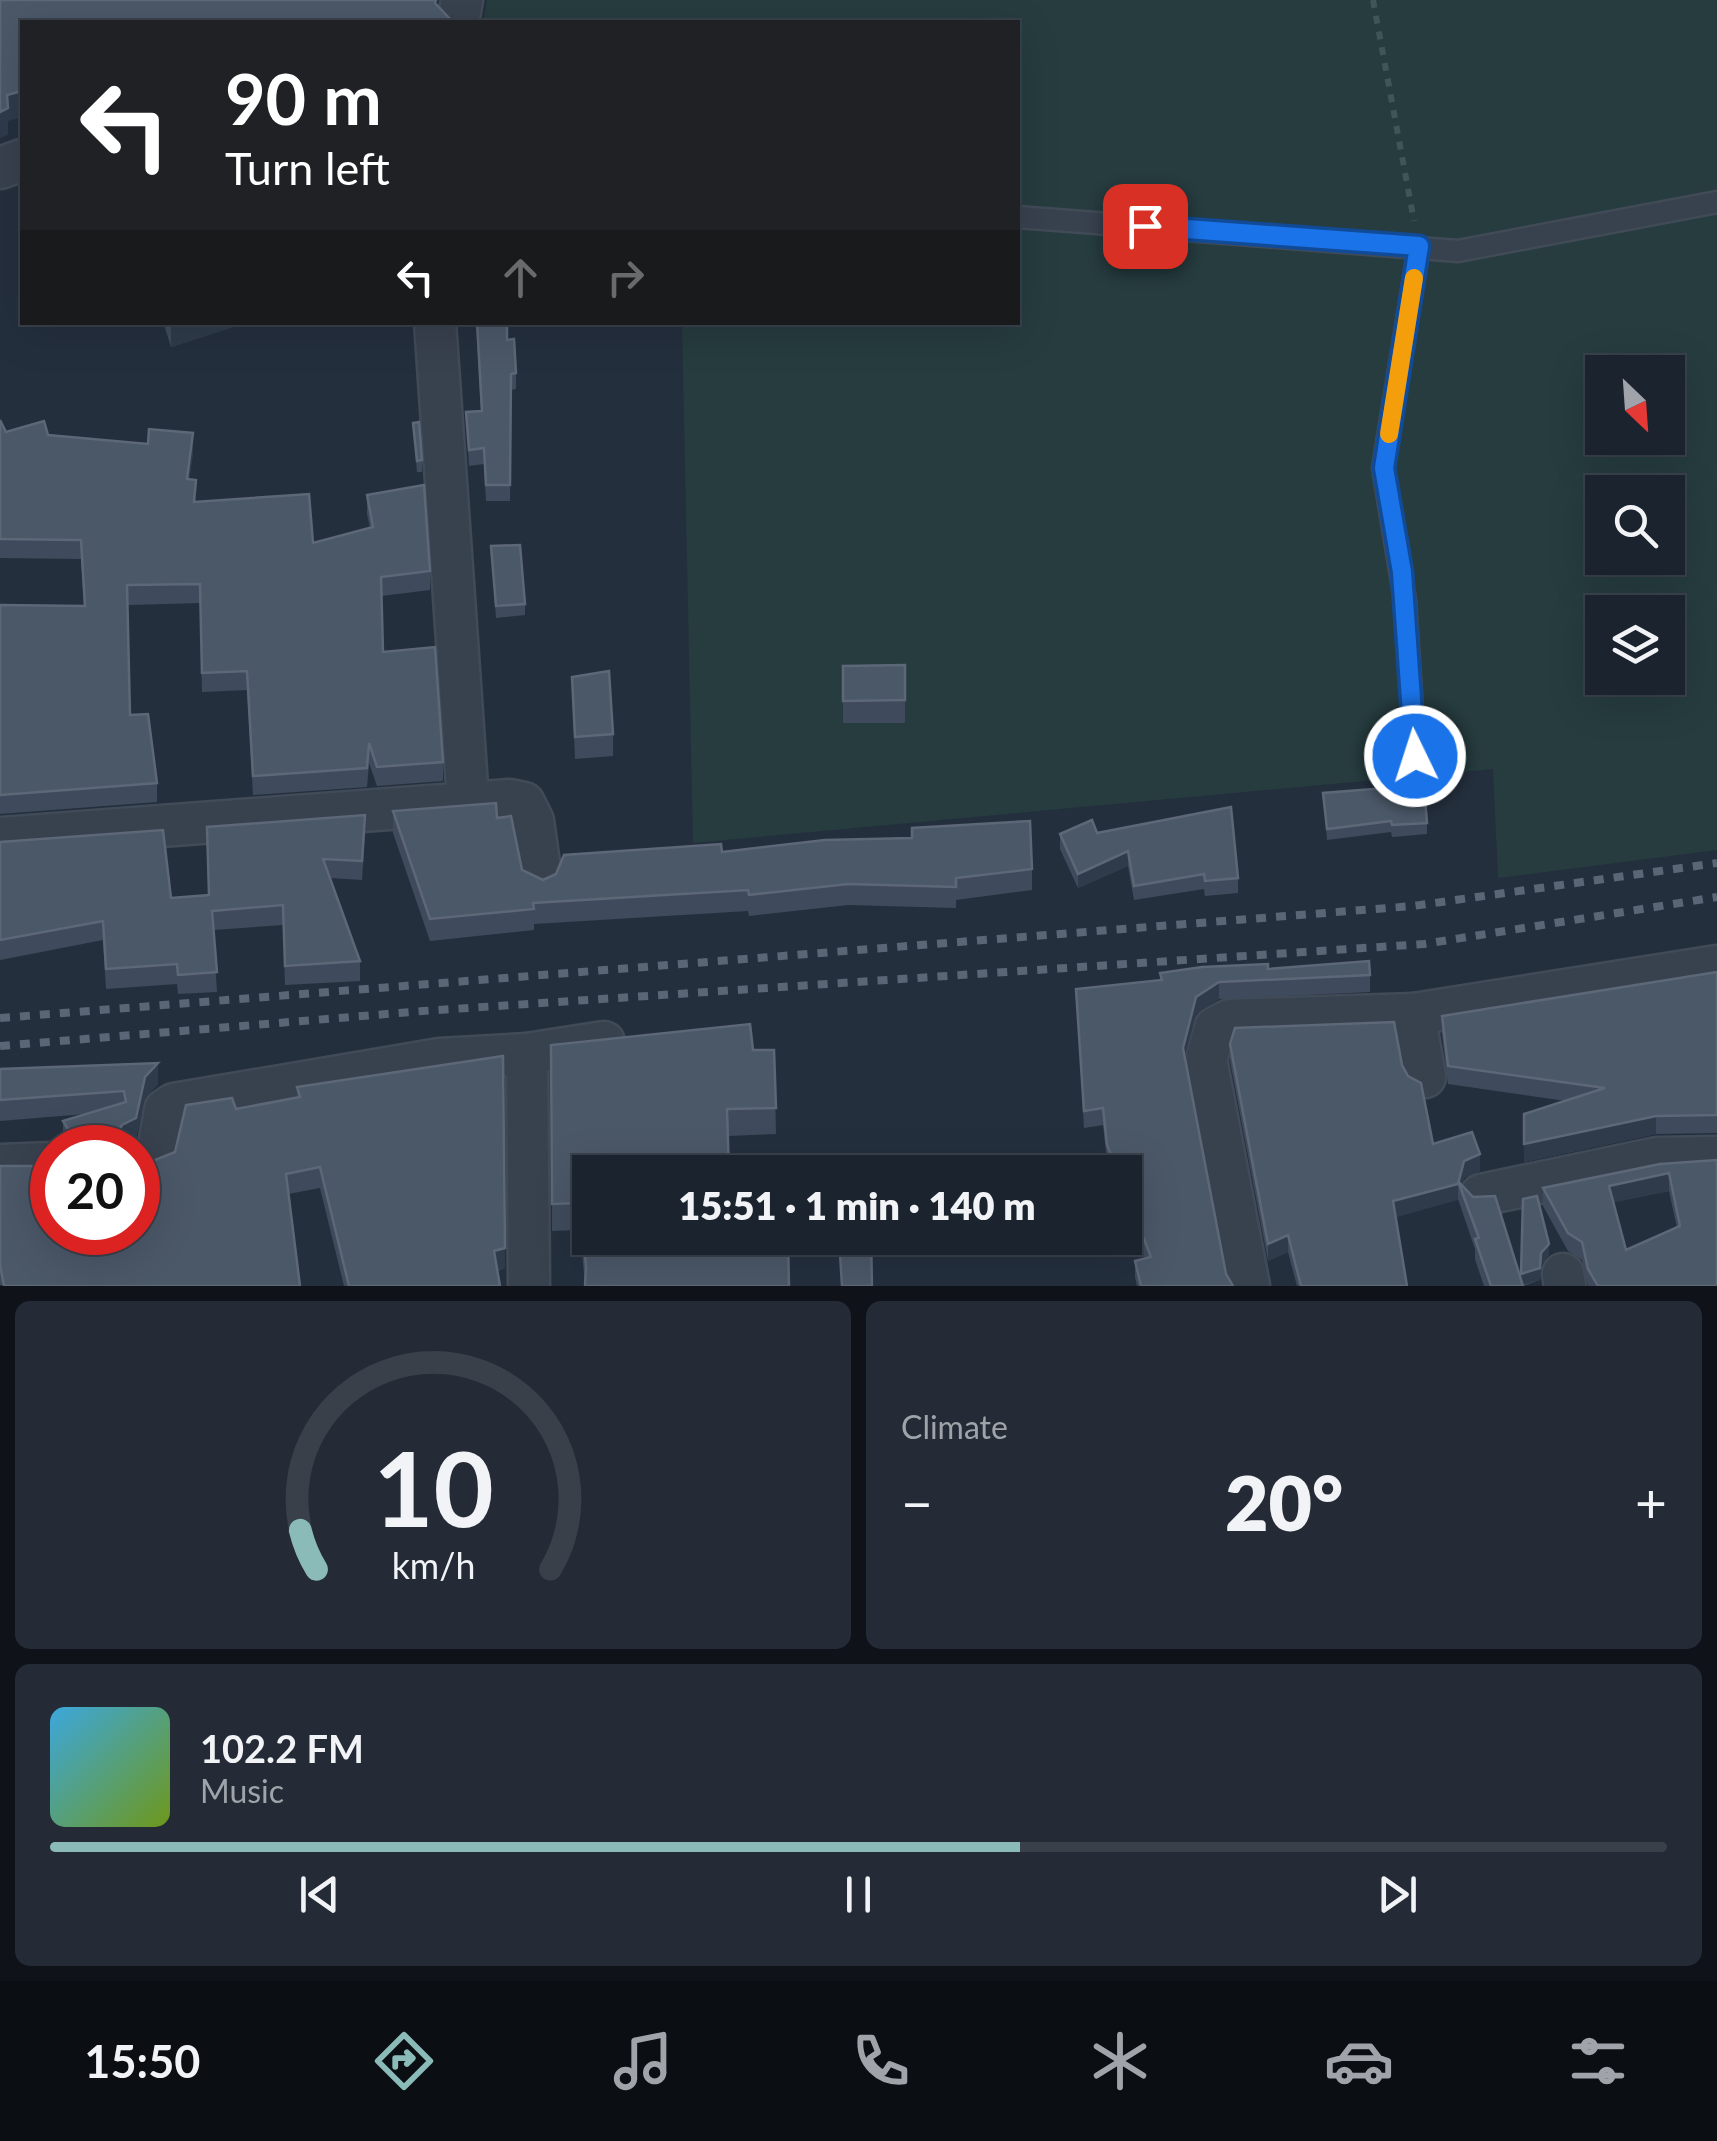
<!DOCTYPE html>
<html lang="en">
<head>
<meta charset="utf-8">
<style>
	:root { --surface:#1b232e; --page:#242b36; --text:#f1f3f6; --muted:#a0a4aa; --line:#39404a; --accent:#8bbbb9 }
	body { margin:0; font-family:Lato,sans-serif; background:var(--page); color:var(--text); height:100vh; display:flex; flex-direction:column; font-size:38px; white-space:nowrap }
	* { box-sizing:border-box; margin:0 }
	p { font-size:32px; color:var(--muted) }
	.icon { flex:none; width:55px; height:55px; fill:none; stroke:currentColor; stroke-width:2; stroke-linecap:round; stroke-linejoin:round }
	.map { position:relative; height:1286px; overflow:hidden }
	.panel { display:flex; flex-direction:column; gap:15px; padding:15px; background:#0f1319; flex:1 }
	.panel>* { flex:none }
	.banner { position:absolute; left:20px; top:20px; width:1000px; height:305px; border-radius:0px; box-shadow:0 10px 40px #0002,0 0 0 2px var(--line); background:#202124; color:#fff; overflow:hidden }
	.needle { width:65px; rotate:155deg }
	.buttons { position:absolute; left:1585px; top:355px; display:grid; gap:20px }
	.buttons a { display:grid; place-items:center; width:100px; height:100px; border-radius:0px; background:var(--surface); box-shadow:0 10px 40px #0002,0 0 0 2px var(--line); font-size:50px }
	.speed { position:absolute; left:30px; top:1125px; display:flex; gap:20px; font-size:50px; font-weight:700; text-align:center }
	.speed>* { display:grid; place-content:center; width:130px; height:130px; border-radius:50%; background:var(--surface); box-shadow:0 10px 40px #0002,0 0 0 2px var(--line); line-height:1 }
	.speed .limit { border:15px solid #d22; background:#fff; color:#111 }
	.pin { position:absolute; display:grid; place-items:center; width:85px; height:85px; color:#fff; margin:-42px; border-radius:20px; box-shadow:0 5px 15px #0006 }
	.me { position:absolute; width:110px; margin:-55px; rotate:356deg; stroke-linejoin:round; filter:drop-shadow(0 0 8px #0008) }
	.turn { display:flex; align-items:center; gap:35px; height:210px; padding:0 40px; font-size:45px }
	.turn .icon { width:130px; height:130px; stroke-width:2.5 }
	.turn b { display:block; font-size:70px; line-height:85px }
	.lanes { display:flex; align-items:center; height:95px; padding:0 40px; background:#0003; justify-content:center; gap:50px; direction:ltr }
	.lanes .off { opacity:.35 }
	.big { font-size:75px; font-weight:800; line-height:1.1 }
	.panel .widget { flex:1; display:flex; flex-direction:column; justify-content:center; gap:15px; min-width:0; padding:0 35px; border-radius:15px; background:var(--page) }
	.panel .dial { align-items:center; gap:0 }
	.dial svg { height:260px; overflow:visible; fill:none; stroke:var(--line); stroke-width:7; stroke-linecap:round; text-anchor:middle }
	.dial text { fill:var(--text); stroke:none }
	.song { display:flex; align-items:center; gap:30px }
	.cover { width:120px; height:120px; border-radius:15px; background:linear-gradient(135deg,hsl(200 70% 55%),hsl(80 70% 35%)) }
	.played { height:10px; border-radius:5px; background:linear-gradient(90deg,var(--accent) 60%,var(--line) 60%) }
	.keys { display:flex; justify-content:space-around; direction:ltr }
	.heat { display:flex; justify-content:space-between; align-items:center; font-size:55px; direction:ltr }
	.panel .tiles { flex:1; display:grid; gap:15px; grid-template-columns:1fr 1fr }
	.widget:last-child { grid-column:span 2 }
	.trip { position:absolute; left:572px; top:1155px; width:570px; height:100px; border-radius:0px; background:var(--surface); box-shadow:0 10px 40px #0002,0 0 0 2px var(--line); font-weight:800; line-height:100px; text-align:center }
	.tabs { display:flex; height:160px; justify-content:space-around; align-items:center; background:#0b0e12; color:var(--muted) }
	.tabs .icon { width:70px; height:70px }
	.tabs .active { color:var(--accent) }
	.tabs b { font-size:45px; color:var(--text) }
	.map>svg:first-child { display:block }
	.green { fill:#263c3f; fill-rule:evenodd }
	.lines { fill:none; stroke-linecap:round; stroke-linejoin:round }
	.service-casing { stroke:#414a57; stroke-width:25 }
	.minor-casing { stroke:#414a57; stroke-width:45 }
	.path { stroke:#3f5557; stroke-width:6; stroke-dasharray:8 8; stroke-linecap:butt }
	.service { stroke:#38414e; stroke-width:20 }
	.minor { stroke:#38414e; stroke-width:40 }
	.rail { stroke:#5a6575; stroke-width:8; stroke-dasharray:10 10; stroke-linecap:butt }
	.wall { fill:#3f4b5c; fill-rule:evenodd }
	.shaded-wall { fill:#2f3b4b }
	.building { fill:#4b5868; stroke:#5c6777; stroke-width:2.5; fill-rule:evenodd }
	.route-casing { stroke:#114b97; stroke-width:25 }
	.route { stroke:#1a73e8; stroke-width:18 }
	.slow { stroke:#f59e0b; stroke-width:18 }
</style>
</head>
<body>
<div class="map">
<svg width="1717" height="1286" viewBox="0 0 1717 1286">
	<rect width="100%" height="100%" fill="#242f3e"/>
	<path class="green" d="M487,0H1717V850L1498,878L1493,769L693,843L682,323L1018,322V22H483ZM1602,372H1668V438H1602ZM1602,492H1668V558H1602ZM1602,612H1668V678H1602Z"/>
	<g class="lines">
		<defs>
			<g id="service">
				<polyline points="1018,217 1458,251 1717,202"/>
				<polyline points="1415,755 1405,600 1383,468 1419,247"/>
			</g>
			<g id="minor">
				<polyline points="458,22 462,0"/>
				<polyline points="0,168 22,160"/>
				<polyline points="435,322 468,800"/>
				<polyline points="0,838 510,800 524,803 533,821 541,878"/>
				<polyline points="527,1054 529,1286"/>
				<polyline points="1425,1077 1414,1014 1717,966"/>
				<polyline points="138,1163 157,1158 165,1110 174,1104 440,1059 527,1054 604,1042"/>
				<polyline points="0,1165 52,1163"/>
				<polyline points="1481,1195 1657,1158 1717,1157"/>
				<polyline points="1563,1274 1565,1286"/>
				<polyline points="1249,1286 1206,1060 1215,1028 1230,1020 1414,1014"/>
			</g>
		</defs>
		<use href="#service" class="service-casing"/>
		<use href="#minor" class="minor-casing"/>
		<polyline class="path" points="1373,0 1414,221"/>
		<use href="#service" class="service"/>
		<use href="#minor" class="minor"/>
		<g class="rail">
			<polyline points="0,1018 1413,906 1717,863"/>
			<polyline points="0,1046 423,1011 1424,944 1717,897"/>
		</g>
	</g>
	<g class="wall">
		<polygon points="163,322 249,322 171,347"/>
		<polygon points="476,322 507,322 507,340 516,373 516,389 511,390 510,501 486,501 484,464 469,466 466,412 481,411"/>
		<polygon points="0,420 6,432 48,435 193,453 189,480 196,502 313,543 370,528 367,514 367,495 430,571 430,590 381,596 383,652 443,762 443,781 377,786 369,763 367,787 253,795 247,690 202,692 200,603 128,605 130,715 157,783 157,802 0,814 0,605 84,606 81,559 0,558"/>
		<polygon points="413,423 422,460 422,472 417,472"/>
		<polygon points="491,546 525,604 525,615 496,618"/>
		<polygon points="905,665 905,723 843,723 843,666"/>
		<polygon points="572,677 613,734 613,756 575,759"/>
		<polygon points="1323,793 1427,823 1427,834 1392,837 1391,832 1327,840"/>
		<polygon points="393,811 497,818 522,870 543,880 722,852 1032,869 1032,890 956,900 956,908 848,905 749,916 748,911 534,924 534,930 430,941 393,833"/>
		<polygon points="1097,833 1238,878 1238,893 1205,896 1204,889 1134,900 1128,866 1078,888 1060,849 1060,834"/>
		<polygon points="365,835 362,880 330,878 360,961 360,981 285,985 283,925 213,930 217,992 178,994 177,984 106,989 103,940 0,960 0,842 171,898 209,895"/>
		<polygon points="1268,969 1370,975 1370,992 1219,999 1196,1014 1185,1058 1226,1274 1233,1286 1137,1286 1135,1277 1135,1261 1145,1258 1125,1206 1125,1172 1112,1172 1107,1161 1103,1125 1084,1128 1076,989 1160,980 1160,973"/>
		<polygon points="1717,972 1717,1133 1656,1134 1524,1162 1566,1101 1448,1084 1442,1034 1442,1016"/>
		<polygon points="1230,1044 1402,1065 1433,1144 1480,1171 1464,1178 1462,1186 1521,1282 1549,1255 1541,1265 1540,1280 1523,1286 1484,1286 1475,1259 1475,1249 1458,1199 1396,1217 1407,1286 1297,1286 1288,1252 1268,1261 1230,1061"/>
		<polygon points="551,1045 774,1050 776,1134 728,1136 590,1172 585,1286 580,1230 552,1231"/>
		<polygon points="0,1069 158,1084 145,1098 136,1139 121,1148 66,1148 63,1142 63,1121 85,1114 0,1121"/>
		<polygon points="297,1087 505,1268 498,1271 500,1286 344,1286 320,1188 288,1194 300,1286 0,1285 0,1166 143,1165 175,1152 236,1109 297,1097"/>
		<path d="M1717,1160V1286H1588L1582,1260L1568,1251L1543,1206V1188ZM1669,1191L1677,1228L1626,1250L1614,1202Z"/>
	</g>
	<g class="shaded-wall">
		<polygon points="22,91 22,117 8,121 8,135 0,138 0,112 7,95"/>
		<polygon points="171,322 249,322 171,347"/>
		<polygon points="193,433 193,453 187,499 187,479"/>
		<polygon points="1128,851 1128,866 1078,888 1078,874"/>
		<polygon points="1219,982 1219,999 1196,1014 1183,1064 1183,1048 1196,997"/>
		<polygon points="158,1063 158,1084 145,1098 136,1139 121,1148 115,1148 115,1137 145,1077"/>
		<polygon points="1656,1116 1656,1134 1524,1162 1524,1144"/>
		<polygon points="1480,1154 1480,1171 1464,1178 1461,1189 1459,1182 1464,1161"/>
		<polygon points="1669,1173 1669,1191 1609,1203 1609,1186"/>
		<polygon points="1458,1183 1458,1200 1393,1218 1393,1201"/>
		<polygon points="1288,1235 1288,1252 1268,1261 1268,1244"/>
		<polygon points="1549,1244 1549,1255 1541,1265 1540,1280 1521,1285 1521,1274"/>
		<polygon points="505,1248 505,1268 494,1272 494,1251"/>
	</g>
	<g class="building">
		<polygon points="0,0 436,0 435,3 451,20 443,22 22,22 22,91 7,95 8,108 0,112"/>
		<polygon points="477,322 507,322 507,340 514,339 516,373 511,374 510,485 486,485 484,448 469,450 466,412 482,411"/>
		<polygon points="0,420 6,432 44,421 48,435 148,444 149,429 193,433 187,479 196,480 194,502 309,494 313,543 373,527 367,495 424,485 430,571 381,577 383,652 435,647 443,762 377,767 369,743 367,768 253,776 247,671 202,673 200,584 127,585 130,715 148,714 157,783 0,795 0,605 85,606 81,540 0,539"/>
		<polygon points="419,422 422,460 417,461 413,423"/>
		<polygon points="520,545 525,604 496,606 491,546"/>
		<polygon points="905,665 905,700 843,701 843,666"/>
		<polygon points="609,671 613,734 575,737 572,677"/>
		<polygon points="1424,785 1427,823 1392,825 1391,821 1327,829 1323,793"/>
		<polygon points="496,803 497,818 511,816 522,870 543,880 556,874 564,855 721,844 722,852 825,840 912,838 912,828 1030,821 1032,869 956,878 956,887 848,884 749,895 748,890 533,903 534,909 430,919 393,811"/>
		<polygon points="1231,807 1238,878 1205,881 1204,874 1134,886 1128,851 1078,874 1060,834 1092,820 1097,833"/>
		<polygon points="365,815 362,861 323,859 360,961 285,966 283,905 212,911 217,972 178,975 177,964 106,969 103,921 0,940 0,842 163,830 171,898 209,895 207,827"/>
		<polygon points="1369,961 1370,975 1219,982 1196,997 1183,1048 1226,1274 1233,1286 1141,1286 1135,1261 1151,1257 1125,1190 1125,1172 1118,1172 1107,1145 1103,1108 1084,1111 1076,989 1162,980 1160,973 1202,967 1268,964 1268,969"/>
		<polygon points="1717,972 1717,1115 1656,1116 1524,1144 1524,1114 1605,1088 1448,1066 1442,1016"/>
		<polygon points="1394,1022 1402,1065 1408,1076 1421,1083 1433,1144 1472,1132 1480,1154 1464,1161 1458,1184 1393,1201 1407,1286 1301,1286 1288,1235 1268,1244 1230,1044 1235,1028"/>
		<polygon points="750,1024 753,1050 774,1050 776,1108 727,1109 729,1172 590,1172 590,1238 788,1238 789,1286 585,1286 586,1267 580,1203 552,1204 551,1045"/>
		<polygon points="503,1056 505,1248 494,1251 500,1286 349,1286 320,1167 286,1174 300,1286 4,1286 0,1265 0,1166 52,1166 52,1232 138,1232 138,1164 143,1165 175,1152 186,1105 232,1098 236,1109 300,1097 297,1087"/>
		<polygon points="158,1063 145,1077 136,1118 122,1125 115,1137 118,1148 74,1148 76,1142 63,1121 126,1102 124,1091 0,1100 0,1069"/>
		<path d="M1717,1160V1286H1598L1588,1269L1582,1242L1568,1233L1543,1188L1660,1164ZM1669,1173L1680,1226L1626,1250L1609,1186Z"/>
		<polygon points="1458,1181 1473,1197 1495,1196 1523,1286 1491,1286 1475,1239 1479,1238"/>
		<polygon points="1537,1196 1549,1244 1541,1253 1540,1268 1521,1274 1523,1199"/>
		<polygon points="839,1238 871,1238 872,1286 842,1286"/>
	</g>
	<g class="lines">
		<defs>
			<polyline id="route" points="1145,226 1419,246 1384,468 1402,572 1415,756"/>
		</defs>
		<use href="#route" class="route-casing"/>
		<use href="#route" class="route"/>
		<polyline class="slow" points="1389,434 1414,278"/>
	</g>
</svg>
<div class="buttons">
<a><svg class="needle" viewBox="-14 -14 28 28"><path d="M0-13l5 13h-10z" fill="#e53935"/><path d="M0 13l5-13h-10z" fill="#a0a4aa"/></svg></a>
<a><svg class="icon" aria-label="search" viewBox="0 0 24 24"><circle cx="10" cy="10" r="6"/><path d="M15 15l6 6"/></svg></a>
<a><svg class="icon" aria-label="layers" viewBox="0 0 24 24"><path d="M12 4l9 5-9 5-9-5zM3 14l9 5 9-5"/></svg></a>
</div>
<div class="speed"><div class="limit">20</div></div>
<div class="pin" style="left:1145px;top:226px;background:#d93025"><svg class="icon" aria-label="arrive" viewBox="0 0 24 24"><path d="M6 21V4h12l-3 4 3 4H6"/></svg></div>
<svg class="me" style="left:1415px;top:756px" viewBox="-20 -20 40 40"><circle r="17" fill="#1a73e8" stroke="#fff" stroke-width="3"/><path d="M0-11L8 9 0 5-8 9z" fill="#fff"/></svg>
<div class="trip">15:51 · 1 min · 140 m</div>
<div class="banner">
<div class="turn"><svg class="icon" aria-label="left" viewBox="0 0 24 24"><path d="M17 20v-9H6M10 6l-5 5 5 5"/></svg><div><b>90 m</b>Turn left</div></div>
<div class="lanes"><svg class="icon" aria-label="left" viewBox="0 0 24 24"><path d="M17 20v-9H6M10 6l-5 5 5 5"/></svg><svg class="icon off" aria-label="ahead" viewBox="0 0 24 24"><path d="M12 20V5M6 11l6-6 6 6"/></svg><svg class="icon off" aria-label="right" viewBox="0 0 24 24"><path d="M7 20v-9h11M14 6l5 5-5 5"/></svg></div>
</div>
</div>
<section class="panel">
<div class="tiles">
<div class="widget dial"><svg viewBox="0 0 100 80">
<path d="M14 69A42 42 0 1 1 86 69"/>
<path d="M14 69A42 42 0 0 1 9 57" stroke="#8bbbb9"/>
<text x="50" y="56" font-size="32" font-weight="700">10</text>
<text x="50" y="72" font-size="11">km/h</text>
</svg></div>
<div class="widget"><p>Climate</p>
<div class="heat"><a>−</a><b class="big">20°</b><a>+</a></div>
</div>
<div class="widget">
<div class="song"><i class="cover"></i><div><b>102.2 FM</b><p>Music</p></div></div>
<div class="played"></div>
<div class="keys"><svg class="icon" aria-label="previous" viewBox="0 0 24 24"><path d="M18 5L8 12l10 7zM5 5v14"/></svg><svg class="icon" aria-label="pause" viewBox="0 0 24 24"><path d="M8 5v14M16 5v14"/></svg><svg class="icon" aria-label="next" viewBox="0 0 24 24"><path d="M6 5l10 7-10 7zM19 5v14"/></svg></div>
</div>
</div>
</section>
<nav class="tabs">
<b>15:50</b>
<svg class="icon active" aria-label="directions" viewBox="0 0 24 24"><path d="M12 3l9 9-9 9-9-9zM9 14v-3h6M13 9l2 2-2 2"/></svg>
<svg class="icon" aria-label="music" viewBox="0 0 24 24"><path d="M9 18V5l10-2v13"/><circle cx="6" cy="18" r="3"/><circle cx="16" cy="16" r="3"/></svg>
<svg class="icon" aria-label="phone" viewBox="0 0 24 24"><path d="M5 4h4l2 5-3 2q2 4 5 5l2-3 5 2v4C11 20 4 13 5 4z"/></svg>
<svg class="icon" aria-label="climate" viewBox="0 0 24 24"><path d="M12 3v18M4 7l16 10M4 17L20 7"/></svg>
<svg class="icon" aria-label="car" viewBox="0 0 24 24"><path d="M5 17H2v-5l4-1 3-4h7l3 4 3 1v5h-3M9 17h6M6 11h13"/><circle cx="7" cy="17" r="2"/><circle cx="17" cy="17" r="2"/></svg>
<svg class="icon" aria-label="filters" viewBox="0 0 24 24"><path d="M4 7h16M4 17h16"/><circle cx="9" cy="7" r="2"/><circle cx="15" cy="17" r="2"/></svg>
</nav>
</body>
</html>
